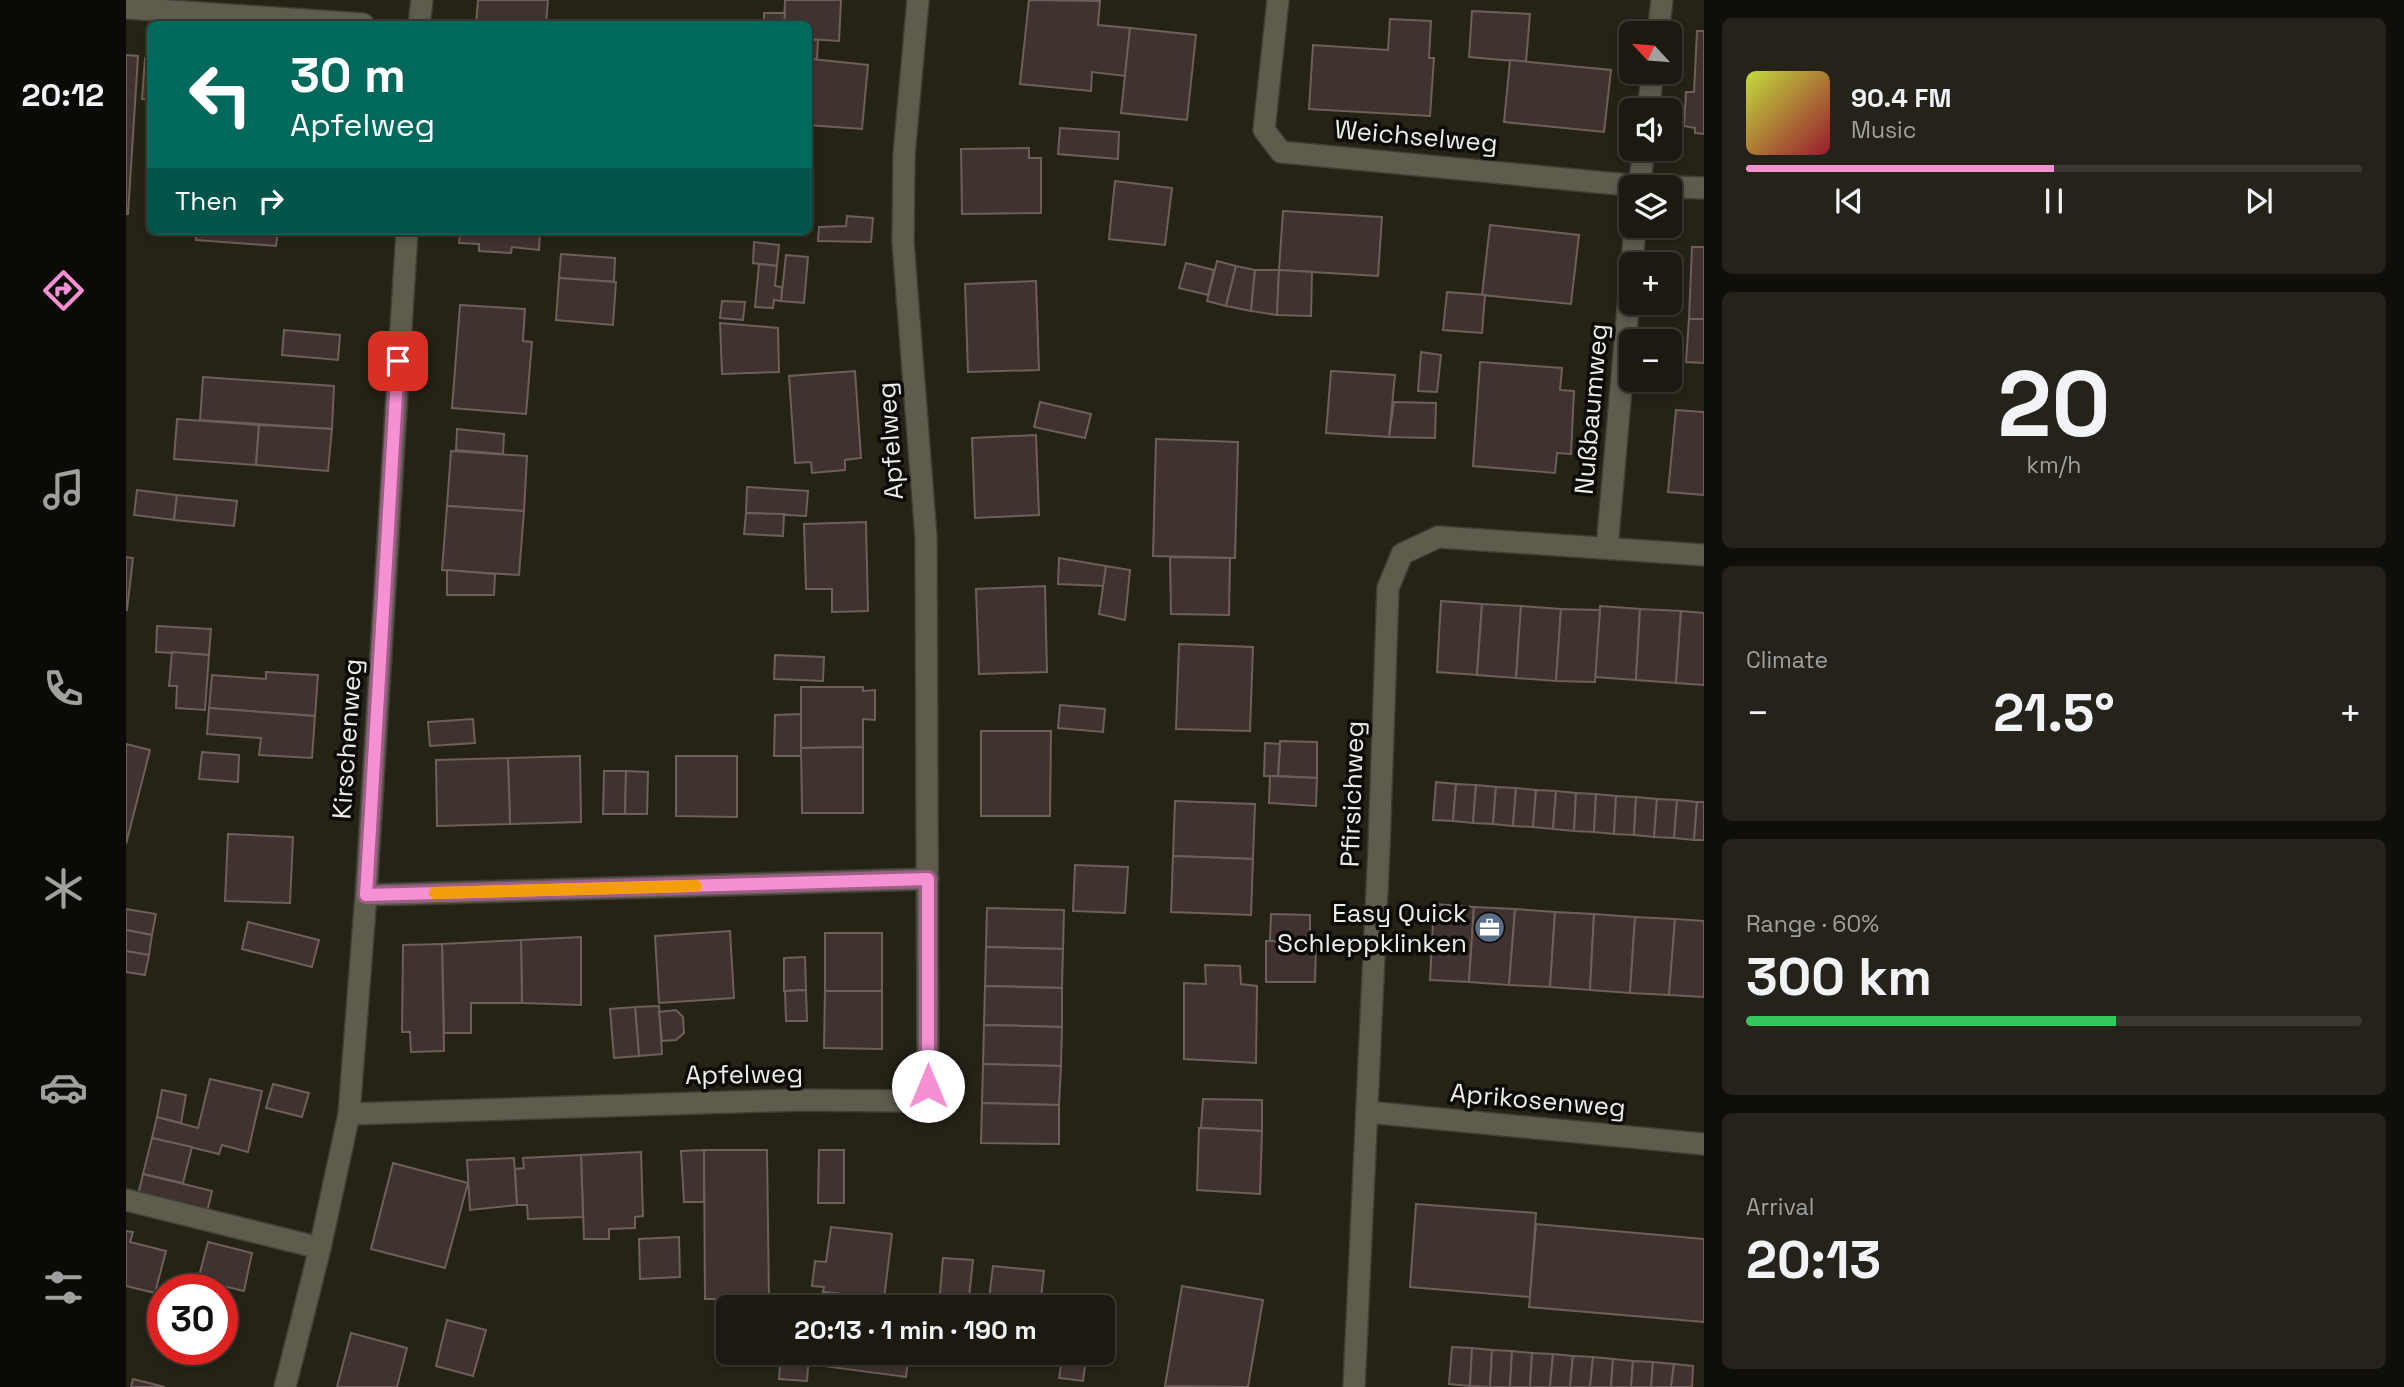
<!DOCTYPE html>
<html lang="en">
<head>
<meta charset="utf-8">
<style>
	:root { --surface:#1c1a10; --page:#252319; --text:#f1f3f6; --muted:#a0a19f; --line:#3a3830; --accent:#f591d2 }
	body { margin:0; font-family:"Space Grotesk",sans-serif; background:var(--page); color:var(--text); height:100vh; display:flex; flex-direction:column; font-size:26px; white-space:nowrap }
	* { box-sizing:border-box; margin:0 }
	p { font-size:23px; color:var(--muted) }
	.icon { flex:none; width:38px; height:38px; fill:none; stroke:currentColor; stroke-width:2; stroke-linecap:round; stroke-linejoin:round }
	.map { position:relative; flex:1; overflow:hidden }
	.details { display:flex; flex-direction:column; gap:18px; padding:18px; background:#0f0e09; width:700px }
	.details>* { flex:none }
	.top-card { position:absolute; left:21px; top:21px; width:665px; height:214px; border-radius:10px; box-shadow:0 4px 10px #0003,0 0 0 2px var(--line); background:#00695c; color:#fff; overflow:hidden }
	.needle { width:46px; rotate:296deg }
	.buttons { position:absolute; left:1493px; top:21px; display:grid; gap:14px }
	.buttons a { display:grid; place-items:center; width:63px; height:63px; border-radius:10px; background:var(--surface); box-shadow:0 4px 10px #0003,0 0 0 2px var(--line); font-size:35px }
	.speed { position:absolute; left:21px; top:1274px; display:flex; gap:14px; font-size:35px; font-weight:700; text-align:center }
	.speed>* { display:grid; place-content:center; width:91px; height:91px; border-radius:50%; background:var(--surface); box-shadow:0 4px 10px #0003,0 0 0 2px var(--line); line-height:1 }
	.speed .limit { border:10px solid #d22; background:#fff; color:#111 }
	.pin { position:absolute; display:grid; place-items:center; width:60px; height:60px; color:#fff; margin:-30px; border-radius:14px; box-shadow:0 4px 10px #0006 }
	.me { position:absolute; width:77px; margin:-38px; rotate:0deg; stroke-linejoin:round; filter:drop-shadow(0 0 5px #0008) }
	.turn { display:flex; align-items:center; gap:24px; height:147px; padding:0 28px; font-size:32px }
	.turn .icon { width:91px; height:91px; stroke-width:2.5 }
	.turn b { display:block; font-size:49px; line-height:60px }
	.then { display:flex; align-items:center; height:66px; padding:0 28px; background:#0003; gap:14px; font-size:26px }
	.big { font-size:52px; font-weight:600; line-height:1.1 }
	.details .card { flex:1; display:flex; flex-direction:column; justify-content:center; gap:10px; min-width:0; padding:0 24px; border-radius:10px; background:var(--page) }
	.details .dial { align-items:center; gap:0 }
	.dial b { font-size:91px; line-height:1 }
	.song { display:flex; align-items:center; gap:21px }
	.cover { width:84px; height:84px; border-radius:10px; background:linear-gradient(135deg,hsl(70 70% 55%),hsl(350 70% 35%)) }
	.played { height:7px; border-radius:4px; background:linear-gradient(90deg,var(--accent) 50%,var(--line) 50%) }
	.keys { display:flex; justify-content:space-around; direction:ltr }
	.heat { display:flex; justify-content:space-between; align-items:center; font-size:38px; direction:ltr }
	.charge { height:10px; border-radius:5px; background:linear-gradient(90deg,#34c759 60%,var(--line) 0) }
	.trip { position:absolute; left:590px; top:1295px; width:399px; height:70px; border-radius:10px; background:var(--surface); box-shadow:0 4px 10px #0003,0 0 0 2px var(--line); font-weight:600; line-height:70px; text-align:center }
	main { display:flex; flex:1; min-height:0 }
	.menu { display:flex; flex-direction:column; width:126px; justify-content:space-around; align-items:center; background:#0b0a06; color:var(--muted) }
	.menu .icon { width:49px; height:49px }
	.menu .current { color:var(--accent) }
	.menu b { font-size:32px; color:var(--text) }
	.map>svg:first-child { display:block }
	.building { fill:#40332f; stroke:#6e5f5a; stroke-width:2 }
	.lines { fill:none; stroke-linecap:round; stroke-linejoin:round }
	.minor-casing { stroke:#3f3d35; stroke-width:24 }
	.minor { stroke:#5f5c4e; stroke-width:21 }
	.route-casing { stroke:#9f5e88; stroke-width:18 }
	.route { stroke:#f591d2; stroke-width:12 }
	.slow { stroke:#f59e0b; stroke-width:12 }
	.labels { text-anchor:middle; stroke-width:7; stroke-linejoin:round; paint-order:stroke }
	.street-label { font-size:26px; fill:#eeede5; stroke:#0c0b07 }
	.poi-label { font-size:26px; fill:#eeede5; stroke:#0c0b07; text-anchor:end }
</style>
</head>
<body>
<main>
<nav class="menu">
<b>20:12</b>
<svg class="icon current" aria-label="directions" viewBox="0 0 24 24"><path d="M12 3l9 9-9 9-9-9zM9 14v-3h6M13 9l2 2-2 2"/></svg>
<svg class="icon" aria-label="music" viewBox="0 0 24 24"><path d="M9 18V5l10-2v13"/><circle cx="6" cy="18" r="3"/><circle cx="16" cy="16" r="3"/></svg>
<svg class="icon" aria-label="phone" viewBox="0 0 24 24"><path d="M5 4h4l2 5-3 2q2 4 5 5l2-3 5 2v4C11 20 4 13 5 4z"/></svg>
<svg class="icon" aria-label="climate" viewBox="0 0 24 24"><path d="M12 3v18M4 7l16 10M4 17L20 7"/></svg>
<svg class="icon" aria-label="car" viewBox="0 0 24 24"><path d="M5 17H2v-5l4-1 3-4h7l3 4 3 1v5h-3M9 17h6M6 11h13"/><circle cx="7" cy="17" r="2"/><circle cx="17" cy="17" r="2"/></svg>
<svg class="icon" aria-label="filters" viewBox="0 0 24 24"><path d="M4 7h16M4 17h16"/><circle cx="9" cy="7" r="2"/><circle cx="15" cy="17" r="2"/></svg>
</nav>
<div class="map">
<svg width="1578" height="1387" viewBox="0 0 1578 1387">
	<rect width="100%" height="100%" fill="#252216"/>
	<g class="building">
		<polygon points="352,0 422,0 420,24 350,24"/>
		<polygon points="659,0 715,0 713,41 682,39 682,24 658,24"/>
		<polygon points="903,0 974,1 972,25 1004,28 999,76 966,72 965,91 894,84"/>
		<polygon points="1346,11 1404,14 1400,62 1343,57"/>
		<polygon points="638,13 659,13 658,24 638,24"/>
		<polygon points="1264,19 1305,21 1303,58 1308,58 1304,116 1183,109 1187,45 1262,50"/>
		<polygon points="1004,28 1070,35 1061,120 995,113"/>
		<polygon points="1571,31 1578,31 1578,134 1569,133 1569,128 1558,126 1560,92 1568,92"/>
		<polygon points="682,39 692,40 691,59 682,59"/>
		<polygon points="0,55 12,56 2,214 0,214"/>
		<polygon points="19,58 24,59 24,100 16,99"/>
		<polygon points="686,59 742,65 736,129 682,125 682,84 684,84"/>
		<polygon points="1384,60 1485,70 1478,132 1378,122"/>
		<polygon points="934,128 993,132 992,159 932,154"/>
		<polygon points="903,148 903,158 915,158 915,213 836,214 835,149"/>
		<polygon points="989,181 1046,188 1039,245 983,239"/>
		<polygon points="1157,211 1256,217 1252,276 1153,270"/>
		<polygon points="721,216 747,218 745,242 692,241 693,227 720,226"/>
		<polygon points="1364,225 1453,235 1445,304 1356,295"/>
		<polygon points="70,231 152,231 150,246 70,240"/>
		<polygon points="334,231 414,231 413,250 386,247 385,253 353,251 353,244 333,243"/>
		<polygon points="628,242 653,245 651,266 627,263"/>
		<polygon points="1566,247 1578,247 1578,319 1563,319"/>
		<polygon points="435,254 489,258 488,282 433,278"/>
		<polygon points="660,255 682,257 678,303 655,301"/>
		<polygon points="1091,261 1110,266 1100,306 1081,301"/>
		<polygon points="1060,263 1088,270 1082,295 1053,288"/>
		<polygon points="633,264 651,266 649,286 656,287 655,301 648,300 647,308 629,307"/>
		<polygon points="1110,266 1129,270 1125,311 1100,306"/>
		<polygon points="1129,270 1153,270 1151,315 1125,311"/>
		<polygon points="1153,270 1186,272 1185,316 1151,315"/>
		<polygon points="433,278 490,282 487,325 430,320"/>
		<polygon points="910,281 913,370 842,372 839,284"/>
		<polygon points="1321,292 1359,295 1356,333 1317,330"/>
		<polygon points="596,301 619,302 617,320 594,318"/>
		<polygon points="334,305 399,309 397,341 406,342 400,414 326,408"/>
		<polygon points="1563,319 1578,319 1578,363 1560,362"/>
		<polygon points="594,323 652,328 653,372 596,374"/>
		<polygon points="158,330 214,335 212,360 156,355"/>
		<polygon points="1295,352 1315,355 1311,392 1292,391"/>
		<polygon points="1354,362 1436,368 1434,390 1448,391 1445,454 1431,453 1429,473 1347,466"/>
		<polygon points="729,371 735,458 719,460 719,470 686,473 685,462 669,463 663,376"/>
		<polygon points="1205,371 1269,375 1263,437 1200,433"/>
		<polygon points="77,377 208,386 206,429 74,420"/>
		<polygon points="914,402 965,414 959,438 908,427"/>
		<polygon points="1268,402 1310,403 1309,438 1263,437"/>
		<polygon points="1550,410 1578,412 1578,495 1542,492"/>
		<polygon points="51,419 133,425 130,465 48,459"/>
		<polygon points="133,425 206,429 202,471 130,465"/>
		<polygon points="331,429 378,434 377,454 330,450"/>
		<polygon points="910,435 913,515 849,518 846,438"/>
		<polygon points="1030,439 1112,442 1109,558 1027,556"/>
		<polygon points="325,451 401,456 398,511 321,506"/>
		<polygon points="621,487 682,491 680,516 620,513"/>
		<polygon points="11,490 51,495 48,520 8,515"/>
		<polygon points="51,495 111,501 108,526 48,520"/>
		<polygon points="321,506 398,511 393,575 316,570"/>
		<polygon points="620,513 658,514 657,536 618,534"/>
		<polygon points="740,522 742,611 706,612 706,589 680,589 678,524"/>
		<polygon points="0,557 7,558 1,610 0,610"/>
		<polygon points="1044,557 1104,558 1103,615 1045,614"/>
		<polygon points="933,558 980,566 979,586 932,584"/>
		<polygon points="980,566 1004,570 999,620 973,614"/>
		<polygon points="321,570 369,574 368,595 321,595"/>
		<polygon points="919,586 921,672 853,674 850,589"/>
		<polygon points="1315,601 1356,604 1351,675 1311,672"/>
		<polygon points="1356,604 1395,606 1390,678 1351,675"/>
		<polygon points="1395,606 1435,609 1430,681 1390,678"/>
		<polygon points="1474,606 1514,609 1510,680 1469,677"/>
		<polygon points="1435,609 1474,610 1469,682 1430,681"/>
		<polygon points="1514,609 1555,611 1550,683 1510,680"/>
		<polygon points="1555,611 1578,613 1578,685 1550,683"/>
		<polygon points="31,626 85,629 83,655 30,652"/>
		<polygon points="1053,644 1127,647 1124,731 1050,729"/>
		<polygon points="46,652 83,655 79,710 50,708 51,686 43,686"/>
		<polygon points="649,655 698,657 697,681 648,679"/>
		<polygon points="140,672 192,675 189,716 83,708 86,675 140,679"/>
		<polygon points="675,687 737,687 737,691 749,690 749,720 737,719 737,747 675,748"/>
		<polygon points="934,705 979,709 977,732 932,728"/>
		<polygon points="83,708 189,716 186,758 133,755 135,738 81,734"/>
		<polygon points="675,714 675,756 648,756 649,715"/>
		<polygon points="347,719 349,743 304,746 302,722"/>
		<polygon points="855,731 925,731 924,816 855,816"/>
		<polygon points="1154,741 1191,742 1191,778 1152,776"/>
		<polygon points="1139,743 1154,744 1152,776 1138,776"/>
		<polygon points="0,744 24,750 0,844"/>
		<polygon points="737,747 737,813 676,813 675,748"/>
		<polygon points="76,752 113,755 112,782 73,779"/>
		<polygon points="454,756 455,822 384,824 382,758"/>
		<polygon points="550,756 611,756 611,817 550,816"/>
		<polygon points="382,758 384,824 311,826 310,760"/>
		<polygon points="478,771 500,771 499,814 477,814"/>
		<polygon points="500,771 522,772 521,814 499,814"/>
		<polygon points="1144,776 1191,778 1190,806 1143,803"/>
		<polygon points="1310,782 1330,784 1327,821 1307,820"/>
		<polygon points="1330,784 1350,785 1347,823 1327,821"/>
		<polygon points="1350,785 1370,787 1367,824 1347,823"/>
		<polygon points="1370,787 1390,788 1387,826 1367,824"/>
		<polygon points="1390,788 1410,790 1407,827 1387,826"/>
		<polygon points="1410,790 1430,791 1427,829 1407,827"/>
		<polygon points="1430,791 1450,793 1448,831 1427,829"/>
		<polygon points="1450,793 1470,794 1468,832 1448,831"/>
		<polygon points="1470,794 1490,796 1488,834 1468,832"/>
		<polygon points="1490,796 1510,797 1508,835 1488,834"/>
		<polygon points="1510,797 1531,799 1528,837 1508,835"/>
		<polygon points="1531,799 1551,800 1548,838 1528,837"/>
		<polygon points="1551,800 1571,802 1568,840 1548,838"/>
		<polygon points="1049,801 1129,804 1127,859 1047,856"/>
		<polygon points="1571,802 1578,802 1578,840 1568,840"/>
		<polygon points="102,834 167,837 164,903 99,901"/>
		<polygon points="1047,856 1127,859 1125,915 1045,912"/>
		<polygon points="949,865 1002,867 999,913 947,911"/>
		<polygon points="1308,904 1348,907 1343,982 1304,980"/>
		<polygon points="1348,907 1389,909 1383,985 1343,982"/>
		<polygon points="861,908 938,910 937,949 860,947"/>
		<polygon points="0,909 30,914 26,935 0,930"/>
		<polygon points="1389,909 1429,912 1424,987 1383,985"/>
		<polygon points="1429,912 1468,914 1464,990 1424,987"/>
		<polygon points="1145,914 1184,915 1184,942 1144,941"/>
		<polygon points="1468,914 1509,917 1504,993 1464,990"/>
		<polygon points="1509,917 1549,919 1543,995 1504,993"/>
		<polygon points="1549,919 1578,921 1578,997 1543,995"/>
		<polygon points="122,922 193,940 186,967 116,949"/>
		<polygon points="0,930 26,935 23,955 0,951"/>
		<polygon points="604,931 608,998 533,1003 529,936"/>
		<rect x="699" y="933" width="57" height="58"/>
		<polygon points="455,937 455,1005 396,1003 395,940"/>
		<polygon points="395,940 396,1003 345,1003 345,1033 318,1033 316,944"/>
		<polygon points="1140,941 1190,942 1189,982 1140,982"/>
		<polygon points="316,944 318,1051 285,1052 284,1032 276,1032 277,945"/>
		<polygon points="860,947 937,949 936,988 859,986"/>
		<polygon points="0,951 23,955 19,975 0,972"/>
		<polygon points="679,957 680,990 658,991 658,958"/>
		<polygon points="1079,965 1114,966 1115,984 1131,986 1130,1063 1058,1059 1058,983 1080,984"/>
		<polygon points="859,986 936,988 936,1027 858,1025"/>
		<polygon points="680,990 681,1021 660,1021 659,991"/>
		<polygon points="699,991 756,991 756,1049 698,1048"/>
		<polygon points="533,1006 536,1054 513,1056 509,1007"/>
		<polygon points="509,1007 513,1056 488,1058 484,1009"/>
		<polygon points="550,1010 557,1017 558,1033 550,1040 536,1041 533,1012"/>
		<polygon points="858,1025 936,1027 935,1066 857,1064"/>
		<polygon points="857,1064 935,1066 933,1105 856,1103"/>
		<polygon points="84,1079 136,1091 122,1152 96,1145 93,1154 26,1138 31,1117 72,1128"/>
		<polygon points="147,1084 183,1093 176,1117 140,1108"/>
		<polygon points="36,1090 60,1095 55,1123 31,1117"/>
		<polygon points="1077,1099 1136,1100 1136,1131 1075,1128"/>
		<polygon points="856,1103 933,1105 933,1144 855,1143"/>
		<polygon points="1073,1128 1136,1131 1134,1194 1071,1190"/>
		<polygon points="26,1138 66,1147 57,1183 17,1174"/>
		<polygon points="578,1150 641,1150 643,1299 579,1299"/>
		<polygon points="578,1150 578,1202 558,1202 555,1151"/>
		<polygon points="693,1150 718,1150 718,1203 692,1203"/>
		<polygon points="515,1152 517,1216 509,1217 509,1228 483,1229 483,1239 458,1239 455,1155"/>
		<polygon points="455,1155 457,1217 402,1219 401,1205 391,1205 389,1169 398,1168 397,1158"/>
		<polygon points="388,1158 391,1205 344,1210 341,1160"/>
		<polygon points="267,1163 342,1183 319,1268 245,1249"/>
		<polygon points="17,1174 86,1191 81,1212 12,1195"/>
		<polygon points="1290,1204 1410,1213 1404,1297 1284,1287"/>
		<polygon points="1410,1224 1578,1239 1578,1322 1403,1307"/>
		<polygon points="705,1227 766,1234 758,1299 697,1292 698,1287 686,1286 689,1261 700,1262"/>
		<polygon points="0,1231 7,1232 4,1242 40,1251 29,1293 0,1286"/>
		<polygon points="553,1237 554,1277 514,1279 513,1239"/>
		<polygon points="82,1242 126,1253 118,1291 72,1280"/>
		<polygon points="817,1258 847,1260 842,1307 813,1304"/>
		<polygon points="867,1266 918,1271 914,1307 862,1307"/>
		<polygon points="1056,1286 1137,1300 1122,1387 1039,1386"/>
		<polygon points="697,1292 758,1299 757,1307 696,1307"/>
		<polygon points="321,1320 360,1330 347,1376 310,1366"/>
		<polygon points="225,1333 281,1348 271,1387 211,1387"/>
		<polygon points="1326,1347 1346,1348 1344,1386 1323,1384"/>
		<polygon points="1346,1348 1366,1350 1364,1387 1344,1386"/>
		<polygon points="1366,1350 1386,1351 1384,1387 1364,1387"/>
		<polygon points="1386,1351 1406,1353 1404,1387 1384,1387"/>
		<polygon points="655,1353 683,1353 681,1381 653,1379"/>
		<polygon points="690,1353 783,1353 780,1377 689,1365"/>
		<polygon points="937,1353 961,1353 957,1381 933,1378"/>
		<polygon points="1406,1353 1427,1354 1424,1387 1404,1387"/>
		<polygon points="1427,1354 1447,1356 1444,1387 1424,1387"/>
		<polygon points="1447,1356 1467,1357 1464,1387 1444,1387"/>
		<polygon points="1467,1357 1487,1359 1485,1387 1464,1387"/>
		<polygon points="1487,1359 1507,1361 1505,1387 1485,1387"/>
		<polygon points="1507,1361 1527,1362 1525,1387 1505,1387"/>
		<polygon points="1527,1362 1548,1364 1545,1387 1525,1387"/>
		<polygon points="1548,1364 1567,1366 1566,1387 1545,1387"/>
		<polygon points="7,1379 39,1387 5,1387"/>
	</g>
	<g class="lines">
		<defs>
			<g id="minor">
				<polyline points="1152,0 1138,130 1155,152 1513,186 1578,188"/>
				<polyline points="0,8 237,24"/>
				<polyline points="293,24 296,0"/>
				<polyline points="1532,33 1536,0"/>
				<polyline points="1522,110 1527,72"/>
				<polyline points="1513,187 1518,149"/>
				<polyline points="1506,264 1509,226"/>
				<polyline points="1481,548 1505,274"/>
				<polyline points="240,895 802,879"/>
				<polyline points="1241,1112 1578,1144"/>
				<polyline points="223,1114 672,1100 784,1101 802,1086 800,537 777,242 778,155 792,0"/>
				<polyline points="0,1200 194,1248"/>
				<polyline points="159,1387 194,1248 223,1114 240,895 281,231"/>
				<polyline points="1228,1387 1253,847 1262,588 1276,554 1312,537 1578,555"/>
			</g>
		</defs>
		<use href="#minor" class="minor-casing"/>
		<use href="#minor" class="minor"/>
	</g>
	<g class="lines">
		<defs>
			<polyline id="route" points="272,361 240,895 802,879 802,1086"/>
		</defs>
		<use href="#route" class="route-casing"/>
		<use href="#route" class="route"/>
		<polyline class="slow" points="309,893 570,886"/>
	</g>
	<defs>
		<symbol id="office-disc" viewBox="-11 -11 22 22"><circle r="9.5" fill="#5c6f8a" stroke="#0c0b07"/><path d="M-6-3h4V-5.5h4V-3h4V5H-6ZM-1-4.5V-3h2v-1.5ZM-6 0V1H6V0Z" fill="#fff"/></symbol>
	</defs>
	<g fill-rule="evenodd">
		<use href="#office-disc" x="1346" y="910" width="35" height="35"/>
	</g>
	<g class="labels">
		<g class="street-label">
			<text transform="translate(1290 136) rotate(5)" y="9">Weichselweg</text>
			<text transform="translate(1465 409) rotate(-85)" y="9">Nußbaumweg</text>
			<text transform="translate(764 441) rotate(-94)" y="9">Apfelweg</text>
			<text transform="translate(221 739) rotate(-86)" y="9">Kirschenweg</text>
			<text transform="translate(1226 794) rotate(-88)" y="9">Pfirsichweg</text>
			<text transform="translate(618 1074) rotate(-1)" y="9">Apfelweg</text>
			<text transform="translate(1412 1100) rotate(5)" y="9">Aprikosenweg</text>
		</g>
		<g class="poi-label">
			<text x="1341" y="922">Easy Quick<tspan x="1341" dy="30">Schleppklinken</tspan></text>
		</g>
	</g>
</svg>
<div class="buttons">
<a><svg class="needle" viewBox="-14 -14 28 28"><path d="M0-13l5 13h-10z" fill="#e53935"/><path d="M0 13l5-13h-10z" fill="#a0a19f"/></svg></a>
<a><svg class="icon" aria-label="sound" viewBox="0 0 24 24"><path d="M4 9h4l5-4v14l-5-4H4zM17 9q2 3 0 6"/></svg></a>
<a><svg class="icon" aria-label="layers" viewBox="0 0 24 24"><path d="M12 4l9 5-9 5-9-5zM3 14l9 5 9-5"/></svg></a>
<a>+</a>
<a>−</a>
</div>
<div class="speed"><div class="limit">30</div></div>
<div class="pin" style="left:272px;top:361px;background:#d93025"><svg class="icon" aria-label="arrive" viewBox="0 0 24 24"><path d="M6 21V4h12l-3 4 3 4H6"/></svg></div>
<svg class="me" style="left:802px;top:1086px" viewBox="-20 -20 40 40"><circle r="19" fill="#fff"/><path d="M0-13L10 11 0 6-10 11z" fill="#f591d2"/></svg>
<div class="trip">20:13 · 1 min · 190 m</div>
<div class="top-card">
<div class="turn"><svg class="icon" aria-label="left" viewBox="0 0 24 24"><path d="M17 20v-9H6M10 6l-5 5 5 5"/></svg><div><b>30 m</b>Apfelweg</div></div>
<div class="then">Then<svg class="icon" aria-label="right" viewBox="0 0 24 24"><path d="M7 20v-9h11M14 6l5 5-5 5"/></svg></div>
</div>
</div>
<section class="details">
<div class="card">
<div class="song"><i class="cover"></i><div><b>90.4 FM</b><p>Music</p></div></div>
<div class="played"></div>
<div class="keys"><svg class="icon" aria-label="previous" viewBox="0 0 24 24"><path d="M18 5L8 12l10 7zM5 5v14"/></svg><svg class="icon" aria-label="pause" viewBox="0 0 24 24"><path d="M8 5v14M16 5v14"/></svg><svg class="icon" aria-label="next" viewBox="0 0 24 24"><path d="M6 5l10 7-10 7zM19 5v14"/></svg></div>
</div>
<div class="card dial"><b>20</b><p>km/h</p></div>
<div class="card"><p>Climate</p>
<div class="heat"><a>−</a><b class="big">21.5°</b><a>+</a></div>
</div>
<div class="card"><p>Range · 60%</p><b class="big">300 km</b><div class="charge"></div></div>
<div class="card"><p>Arrival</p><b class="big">20:13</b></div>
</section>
</main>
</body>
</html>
